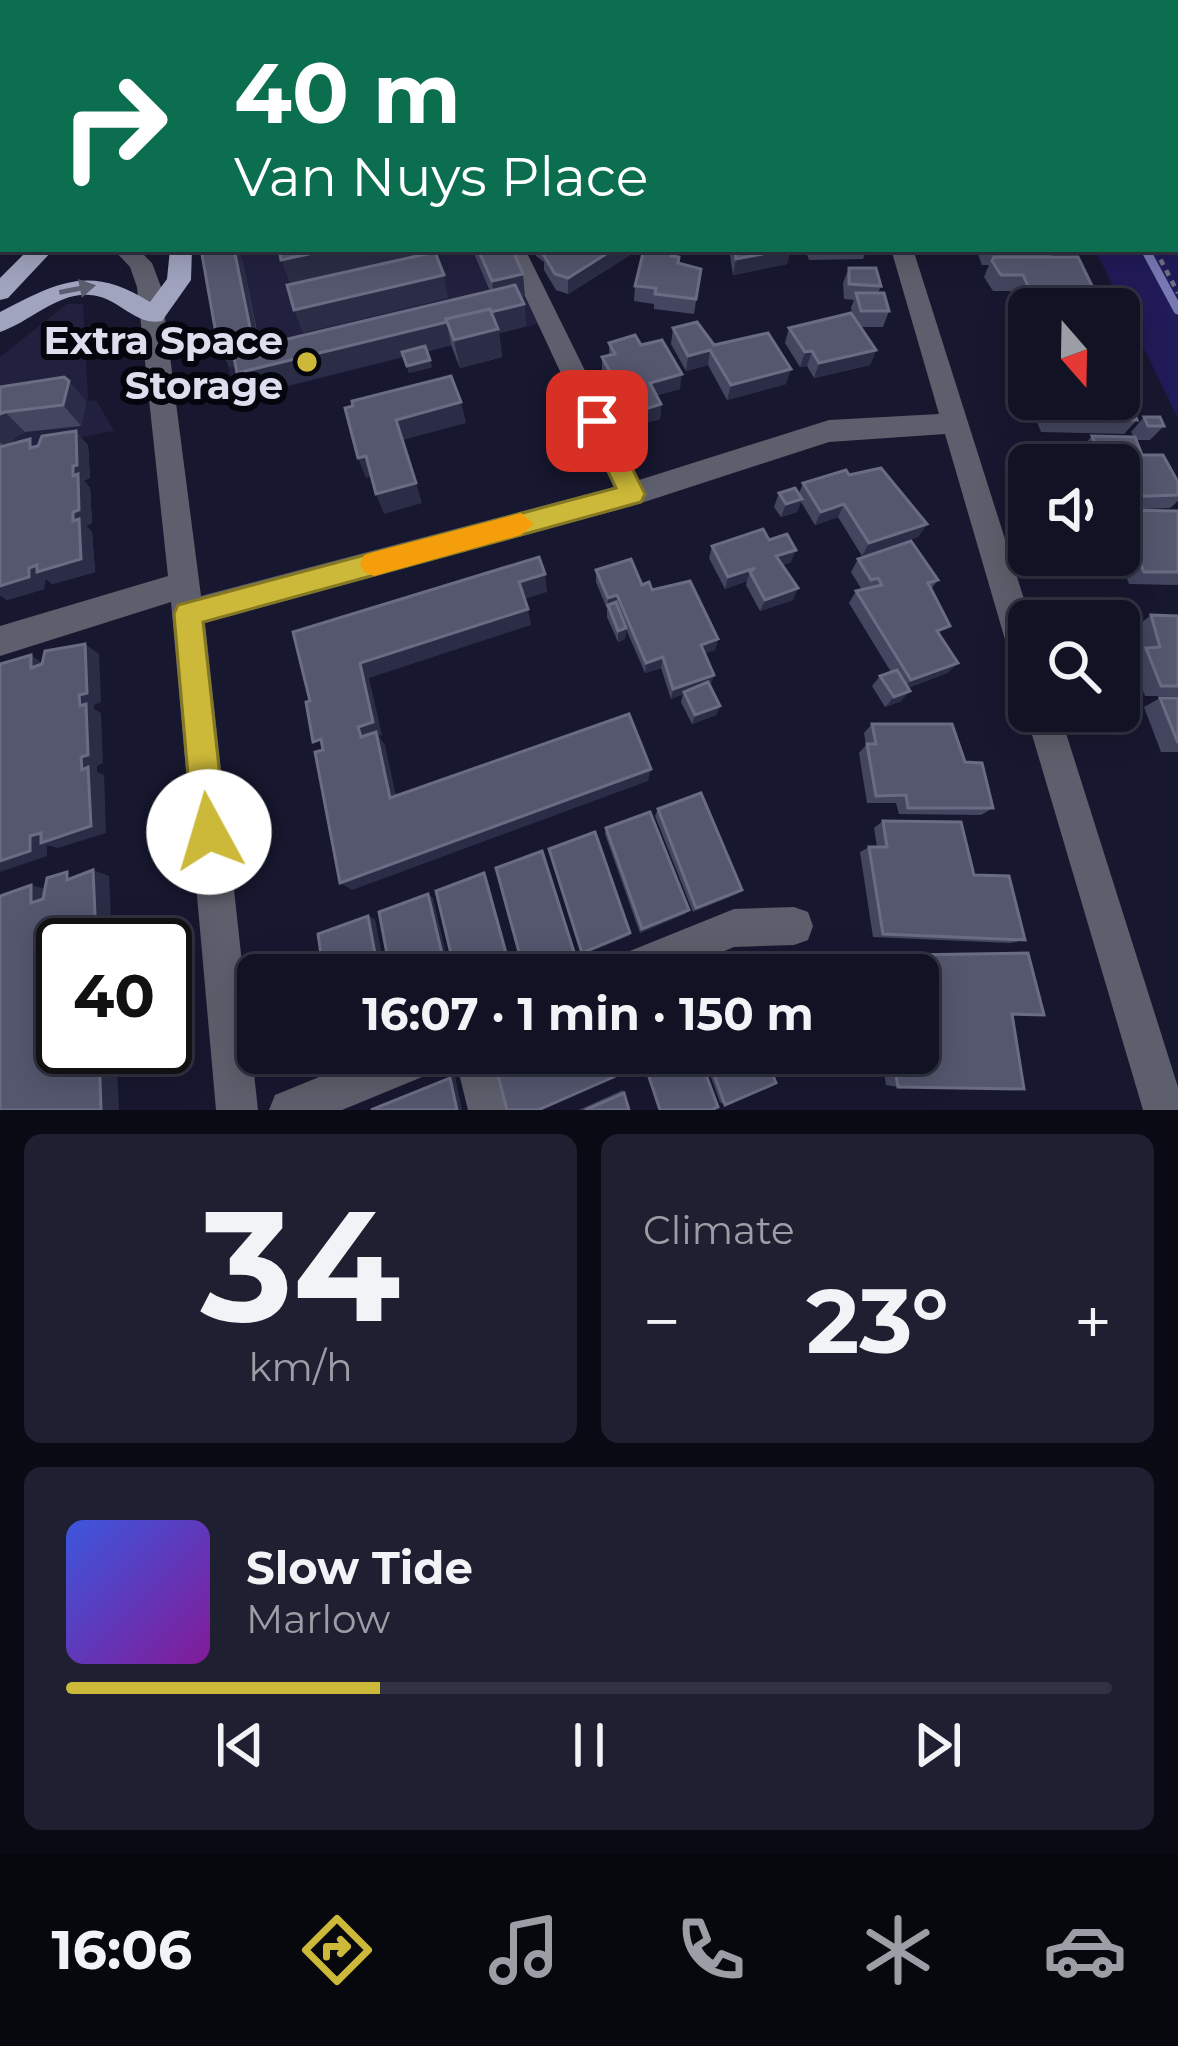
<!DOCTYPE html>
<html lang="en">
<head>
<meta charset="utf-8">
<style>
	:root { --surface:#111224; --page:#1e2031; --text:#f1f3f6; --muted:#9c9ea6; --line:#303241; --accent:#ccb939 }
	body { margin:0; font-family:Montserrat,sans-serif; background:var(--page); color:var(--text); height:100vh; display:flex; flex-direction:column; font-size:45px; white-space:nowrap }
	* { box-sizing:border-box; margin:0 }
	p { font-size:39px; color:var(--muted) }
	.icon { flex:none; width:66px; height:66px; fill:none; stroke:currentColor; stroke-width:2; stroke-linecap:round; stroke-linejoin:round }
	.map { position:relative; height:1110px; overflow:hidden }
	.panel { display:flex; flex-direction:column; gap:24px; padding:24px; background:#090a14; flex:1 }
	.panel>* { flex:none }
	.guide { position:absolute; left:0px; top:0px; width:1179px; height:252px; box-shadow:0 6px 30px #0003,0 0 0 3px var(--line); background:#0b6e4f; color:#fff; overflow:hidden }
	.needle { width:78px; rotate:160deg }
	.buttons { position:absolute; left:1008px; top:288px; display:grid; gap:24px }
	.buttons a { display:grid; place-items:center; width:132px; height:132px; border-radius:18px; background:var(--surface); box-shadow:0 6px 30px #0003,0 0 0 3px var(--line); font-size:60px }
	.speed { position:absolute; left:36px; top:918px; display:flex; gap:24px; font-size:60px; font-weight:700; text-align:center }
	.speed>* { display:grid; place-content:center; width:156px; height:156px; border-radius:50%; background:var(--surface); box-shadow:0 6px 30px #0003,0 0 0 3px var(--line); line-height:1 }
	.speed .limit { border:6px solid #111; border-radius:18px; background:#fff; color:#111 }
	.pin { position:absolute; display:grid; place-items:center; width:102px; height:102px; color:#fff; margin:-51px; border-radius:24px; box-shadow:0 6px 18px #0006 }
	.me { position:absolute; width:132px; margin:-66px; rotate:354deg; stroke-linejoin:round; filter:drop-shadow(0 0 9px #0008) }
	.turn { display:flex; align-items:center; gap:42px; height:252px; padding:0 36px; font-size:54px }
	.turn .icon { width:156px; height:156px; stroke-width:2.5 }
	.turn b { display:block; font-size:84px; line-height:102px }
	.big { font-size:90px; font-weight:700; line-height:1.1 }
	.panel .widget { flex:1; display:flex; flex-direction:column; justify-content:center; gap:18px; min-width:0; padding:0 42px; border-radius:18px; background:var(--page) }
	.panel .dial { align-items:center; gap:0 }
	.dial b { font-size:156px; line-height:1 }
	.song { display:flex; align-items:center; gap:36px }
	.cover { width:144px; height:144px; border-radius:18px; background:linear-gradient(135deg,hsl(230 70% 55%),hsl(290 70% 35%)) }
	.played { height:12px; border-radius:6px; background:linear-gradient(90deg,var(--accent) 30%,var(--line) 30%) }
	.keys { display:flex; justify-content:space-around; direction:ltr }
	.heat { display:flex; justify-content:space-between; align-items:center; font-size:66px; direction:ltr }
	.panel .tiles { flex:1; display:grid; gap:24px; grid-template-columns:1fr 1fr }
	.widget:last-child { grid-column:span 2 }
	.trip { position:absolute; left:237px; top:954px; width:702px; height:120px; border-radius:18px; background:var(--surface); box-shadow:0 6px 30px #0003,0 0 0 3px var(--line); font-weight:700; line-height:120px; text-align:center }
	.menu { display:flex; height:192px; justify-content:space-around; align-items:center; background:#07070e; color:var(--muted) }
	.menu .icon { width:84px; height:84px }
	.menu .current { color:var(--accent) }
	.menu b { font-size:54px; color:var(--text) }
	.map>svg:first-child { display:block }
	.built { fill:#21213f }
	.green { fill:#211b59 }
	.lines { fill:none; stroke-linecap:round; stroke-linejoin:round }
	.stream { stroke:#797ab4; stroke-width:9 }
	.path { stroke:#6f7185; stroke-width:4.5; stroke-dasharray:6 6; stroke-linecap:butt }
	.minor { fill:#5e5f6c; fill-rule:evenodd }
	.major { fill:#a1a4bf; fill-rule:evenodd }
	.wall { fill:#444660 }
	.shaded-wall { fill:#2b2d46 }
	.building { fill:#55576f; stroke:#6a6c83; stroke-width:3 }
	.oneway { fill:#5b5c6f }
	.route { fill:#ccb939; stroke:#857825; stroke-width:3 }
	.slow { fill:#f59e0b }
	.poi-dot { fill:#ccb939; stroke:#05050e; stroke-width:4.5 }
	.labels { text-anchor:middle; stroke-width:12; stroke-linejoin:round; paint-order:stroke }
	.poi-label { font-size:39px; font-weight:bold; fill:#dcdeee; stroke:#05050e; text-anchor:end }
</style>
</head>
<body>
<div class="map">
<svg width="1178" height="1110" viewBox="0 0 1178 1110">
	<rect width="100%" height="100%" fill="#171830"/>
	<g class="built">
		<polygon points="208,249 503,249 538,324 234,400"/>
		<polygon points="67,304 83,304 88,401 96,400 114,431 0,452 0,357"/>
	</g>
	<polygon class="green" points="1176,181 1178,184 1178,418 1095,249 1176,249"/>
	<g class="lines">
		<polyline class="stream" points="1145,249 1178,310"/>
		<polyline class="path" points="1155,249 1178,293"/>
		<g class="minor">
			<polygon points="386,0 404,0 406,3 388,3"/>
			<polygon points="872,0 890,0 871,3"/>
			<polygon points="113,249 138,249 152,263 161,287 201,596 614,487 503,249 525,249 639,480 829,420 939,414 891,249 913,249 1031,621 1029,682 1017,678 1013,667 945,434 829,442 632,506 205,623 258,1110 216,1110 171,602 0,656 0,626 168,576 137,287 130,267"/>
			<polygon points="1029,702 1029,711 1059,711 1178,1087 1178,1110 1143,1110 1025,711"/>
			<polygon points="794,907 808,912 813,926 808,940 794,945 734,947 667,975 599,975 605,961 734,909"/>
			<polygon points="378,1053 450,1053 444,1068 342,1110 269,1110 275,1095"/>
			<polygon points="454,1053 496,1053 510,1110 468,1110"/>
		</g>
		<g class="major">
			<rect x="109" y="0" width="18" height="3"/>
			<polygon points="29,249 54,249 8,298 0,300 0,278"/>
			<path d="M170,249H192L191,280L162,321C136,327 117,296 90,295C58,292 30,322 0,332V312C58,282 90,264 150,302L167,279Z"/>
		</g>
	</g>
	<g class="wall">
		<polygon points="552,0 608,0 610,3 553,3"/>
		<polygon points="619,0 674,0 673,3 621,3"/>
		<polygon points="957,0 1013,0 1012,3 956,3"/>
		<polygon points="1159,0 1178,0 1178,4 1159,2"/>
		<polygon points="1178,5 1178,33 1176,31 1176,9"/>
		<polygon points="472,249 512,249 525,296 521,297 524,304 526,326 499,333 502,357 460,368 451,345 427,351 432,367 409,373 404,356 248,395 236,366 229,367 242,259 260,345 490,291"/>
		<polygon points="535,249 635,249 635,252 568,294 556,290 544,270 544,262 536,256"/>
		<polygon points="673,249 672,257 678,263 701,269 694,314 654,309 654,304 634,301 635,286"/>
		<polygon points="729,249 791,249 787,264 733,275"/>
		<polygon points="805,249 867,249 863,259 809,260"/>
		<polygon points="976,249 1055,249 1051,257 1098,298 1090,309 1029,309 1029,313 1024,313 1014,291 993,291 984,277 989,265 982,265"/>
		<polygon points="849,268 881,286 878,293 889,311 883,327 860,327 876,350 870,365 814,378 807,366 800,367 785,343 789,328 852,314 851,308 854,300 844,299 843,283"/>
		<polygon points="673,328 714,345 786,384 727,400 708,365 686,371 671,344"/>
		<polygon points="1023,338 1029,338 1029,399 1119,399 1137,420 1124,434 1041,432 1021,381 1026,374 1021,374 1013,353"/>
		<polygon points="609,343 641,345 680,389 657,395 661,404 660,419 631,427 602,372 602,357 609,356"/>
		<polygon points="69,381 86,402 81,426 25,432 14,438 12,444 37,446 88,445 90,478 85,480 85,482 90,488 92,523 86,526 92,532 95,572 52,584 46,579 44,580 44,589 7,600 0,595 0,387"/>
		<polygon points="1144,417 1164,426 1150,440 1136,440 1142,455 1178,482 1178,501 1170,508 1119,510 1119,465 1085,465 1080,450 1092,436 1134,437 1131,432"/>
		<polygon points="849,475 927,524 918,537 862,556 838,517 815,525 801,502 797,512 781,517 774,507 779,493 799,494 803,483"/>
		<polygon points="1119,510 1178,511 1178,585 1129,584 1118,555"/>
		<polygon points="769,540 791,562 782,565 793,600 760,611 746,585 747,581 725,589 709,558 712,546"/>
		<polygon points="858,559 938,580 931,589 940,636 958,663 947,673 908,688 901,701 885,707 872,686 880,676 891,672 849,603 856,591 862,590 851,572"/>
		<polygon points="596,570 642,585 718,639 715,650 704,653 714,675 710,685 720,706 716,715 692,724 681,702 683,694 671,699 661,668 645,673 626,629 625,639 618,642 607,617 607,609 596,582"/>
		<polygon points="1151,615 1178,616 1178,696 1145,696 1131,658 1142,650 1136,627"/>
		<polygon points="1160,698 1178,698 1178,752 1161,752 1144,707"/>
		<polygon points="872,724 965,762 993,808 981,815 899,814 896,803 867,803 859,753 866,745 864,733"/>
		<polygon points="658,809 742,890 737,894 693,912 655,816"/>
		<polygon points="883,821 1025,940 1010,943 873,937 860,852 869,847 877,847 874,828"/>
		<polygon points="606,828 685,914 640,933 605,834"/>
		<polygon points="906,955 1012,1015 898,1087 886,1085 881,1053 918,1053 918,975 898,975 896,958"/>
		<polygon points="702,1053 764,1053 725,1105 720,1102"/>
		<polygon points="623,1090 629,1110 579,1110"/>
	</g>
	<g class="shaded-wall">
		<polygon points="19,0 52,0 52,3 3,3 3,20 1,20 0,3"/>
		<polygon points="655,0 674,0 673,3 655,3"/>
		<polygon points="689,0 707,0 706,3 689,3"/>
		<polygon points="0,26 3,32 3,116 0,117"/>
		<polygon points="3,123 3,200 0,203 0,127"/>
		<polygon points="234,249 237,249 242,259 262,359 229,367 218,345"/>
		<polygon points="332,249 430,249 430,252 290,283 281,260"/>
		<polygon points="614,249 635,249 635,252 568,294 568,278"/>
		<polygon points="791,249 787,264 733,275 736,259"/>
		<polygon points="523,274 525,296 495,304 492,281"/>
		<polygon points="444,275 448,298 303,333 294,310"/>
		<polygon points="524,304 526,326 499,333 502,357 460,368 454,340 447,322"/>
		<polygon points="447,322 451,345 248,395 237,373"/>
		<polygon points="710,350 708,365 686,371 688,356"/>
		<polygon points="876,350 870,365 814,378 819,363"/>
		<polygon points="812,351 807,366 800,367 805,352"/>
		<polygon points="430,360 432,367 409,373 407,366"/>
		<polygon points="791,369 786,384 727,400 731,385"/>
		<polygon points="682,374 680,389 648,398 650,383"/>
		<polygon points="69,381 86,402 81,426 63,405"/>
		<polygon points="461,402 466,423 403,440 422,503 384,514 376,494 396,420"/>
		<polygon points="661,404 660,419 631,427 632,413"/>
		<polygon points="5,412 25,432 14,438 10,451 0,442 0,414"/>
		<polygon points="76,431 88,445 90,478 85,480 85,482 90,488 92,523 86,526 92,532 95,572 52,584 46,579 44,589 7,600 0,595 0,586 29,568 73,521 73,476"/>
		<polygon points="366,456 374,476 366,478 358,458"/>
		<polygon points="802,499 797,512 781,517 786,504"/>
		<polygon points="844,504 838,517 815,525 821,512"/>
		<polygon points="927,524 918,537 862,556 869,543"/>
		<polygon points="796,550 791,562 771,569 776,556"/>
		<polygon points="755,568 750,572 747,581 725,589 728,577"/>
		<polygon points="545,574 547,592 521,600 519,582"/>
		<polygon points="798,588 793,600 760,611 765,600"/>
		<polygon points="617,595 617,607 608,609 608,598"/>
		<polygon points="528,609 531,625 369,678 382,735 379,736 385,745 399,809 390,798 361,737 358,727 360,663"/>
		<polygon points="626,628 625,639 618,642 618,631"/>
		<polygon points="718,639 715,650 697,656 701,645"/>
		<polygon points="85,644 99,654 101,702 94,705 94,709 101,713 103,763 97,766 97,772 104,775 106,833 58,848 47,845 47,856 0,872 0,861 30,836 82,770 79,695"/>
		<polygon points="31,655 46,666 31,668"/>
		<polygon points="663,657 661,668 645,673 646,663"/>
		<polygon points="958,663 947,673 902,690 911,680"/>
		<polygon points="714,675 711,685 671,699 673,689"/>
		<polygon points="910,691 901,701 885,707 894,697"/>
		<polygon points="720,706 716,715 692,724 695,715"/>
		<polygon points="651,769 648,781 352,890 340,883"/>
		<polygon points="93,870 109,876 112,939 103,942 103,945 87,945"/>
		<polygon points="484,873 487,878 514,975 512,975"/>
		<polygon points="31,885 49,890 49,907 31,903"/>
		<polygon points="742,890 737,894 693,912 696,908"/>
		<polygon points="428,894 433,898 451,975 447,975"/>
		<polygon points="689,910 685,914 640,933 642,929"/>
		<polygon points="368,916 375,919 386,975 379,975"/>
		<polygon points="630,933 629,936 582,955 582,953"/>
		<polygon points="575,955 575,957 530,975 525,974"/>
		<polygon points="99,1047 116,1047 119,1110 101,1110"/>
		<polygon points="455,1076 462,1110 457,1110 450,1078"/>
	</g>
	<g class="building">
		<polygon points="194,0 213,1 329,0 311,3 176,3"/>
		<polygon points="349,0 382,0 384,3 331,3"/>
		<polygon points="418,0 438,0 438,2 418,3"/>
		<polygon points="531,0 534,3 483,3 480,1"/>
		<polygon points="580,0 608,0 610,3 585,3"/>
		<polygon points="3,103 3,123 0,127 0,104"/>
		<polygon points="201,249 234,249 252,337 218,345"/>
		<polygon points="279,249 332,249 281,260"/>
		<polygon points="478,249 512,249 523,274 492,281"/>
		<polygon points="546,249 614,249 568,278 555,274 543,254 549,251"/>
		<polygon points="644,249 673,249 671,256 679,257 678,263 701,269 696,299 655,294 656,288 635,286"/>
		<polygon points="735,249 788,249 736,259"/>
		<polygon points="990,249 1055,249 1056,250 990,250"/>
		<polygon points="435,252 444,275 294,310 287,285"/>
		<polygon points="994,257 1078,257 1098,298 1033,297 1023,275 1001,275 992,261"/>
		<polygon points="849,268 876,268 881,286 849,284"/>
		<polygon points="515,285 524,304 491,312 490,309 446,319 447,322 237,373 233,352"/>
		<polygon points="856,293 884,293 889,311 861,311"/>
		<polygon points="490,309 498,329 454,340 446,319"/>
		<polygon points="851,313 876,350 819,363 812,351 805,352 789,328"/>
		<polygon points="697,322 714,345 768,333 791,369 731,385 710,350 688,356 673,328"/>
		<polygon points="635,335 641,345 662,340 682,374 650,383 661,404 632,413 602,357 615,354 609,343"/>
		<polygon points="1023,338 1029,338 1029,354"/>
		<polygon points="425,346 430,360 407,366 402,352"/>
		<polygon points="451,376 461,402 396,420 416,483 376,494 366,456 358,458 345,408 353,406 352,401"/>
		<polygon points="64,377 69,381 63,405 5,412 0,414 0,387"/>
		<polygon points="1119,378 1137,420 1051,418 1044,399 1119,399"/>
		<polygon points="1144,417 1160,417 1164,426 1148,426"/>
		<polygon points="76,431 77,465 73,466 73,476 78,474 79,510 73,512 73,521 79,519 81,559 37,572 37,565 29,568 29,577 0,586 0,447 30,439 30,448 38,446 42,436"/>
		<polygon points="1092,436 1135,437 1142,455 1163,455 1178,482 1178,495 1119,497 1119,465 1103,465"/>
		<polygon points="881,468 927,524 869,543 844,504 821,512 803,483 846,470 849,475"/>
		<polygon points="795,488 802,499 786,504 779,493"/>
		<polygon points="1119,510 1178,511 1178,572 1144,572 1129,537 1119,537"/>
		<polygon points="763,529 769,540 787,534 796,550 776,556 798,588 765,600 750,572 755,568 728,577 712,546"/>
		<polygon points="911,541 938,580 928,583 950,626 937,631 958,663 911,680 856,591 882,585 878,578 871,580 858,559"/>
		<polygon points="539,557 545,574 519,582 528,609 360,663 373,722 358,727 361,737 376,732 390,798 629,714 651,769 340,883 315,752 323,750 321,739 313,742 306,702 310,701 293,632"/>
		<polygon points="631,559 642,585 649,582 652,590 690,581 718,639 701,645 714,675 673,689 663,657 646,663 617,595 608,598 596,570"/>
		<polygon points="616,602 626,628 618,631 608,605"/>
		<polygon points="1151,615 1178,616 1178,686 1161,686 1146,648 1160,647"/>
		<polygon points="85,644 87,693 79,695 80,706 86,704 88,755 81,757 82,770 88,767 91,826 41,843 41,833 30,836 30,851 0,861 0,664 31,655 31,668 42,664 45,651"/>
		<polygon points="897,670 910,691 894,697 880,676"/>
		<polygon points="708,682 720,706 695,715 684,692"/>
		<polygon points="1160,698 1178,698 1178,743"/>
		<polygon points="872,724 952,724 965,762 982,763 993,808 908,808 906,795 876,796 867,744 876,744"/>
		<polygon points="701,793 742,890 696,908 658,809"/>
		<polygon points="650,812 689,910 642,929 606,828"/>
		<polygon points="883,821 961,822 974,875 1009,876 1025,940 883,934 869,847 887,847"/>
		<polygon points="595,832 630,933 582,953 549,849"/>
		<polygon points="542,851 575,955 525,974 496,868"/>
		<polygon points="93,870 96,936 86,939 87,945 63,945 63,1047 99,1047 101,1110 0,1110 0,896 31,885 31,903 43,899 47,878 67,872 67,880"/>
		<polygon points="484,873 512,975 456,975 436,891"/>
		<polygon points="428,894 447,975 391,975 379,912"/>
		<polygon points="368,916 379,975 324,975 318,934"/>
		<polygon points="1028,953 1044,1015 1012,1014 1024,1089 898,1087 892,1053 918,1053 918,975 910,975 906,955"/>
		<polygon points="728,963 733,975 699,975"/>
		<polygon points="510,1053 611,1053 618,1075 538,1110 507,1110 494,1060"/>
		<polygon points="641,1053 698,1053 718,1107 711,1110 660,1110"/>
		<polygon points="706,1053 764,1053 776,1083 725,1105"/>
		<polygon points="450,1078 457,1110 371,1110"/>
		<polygon points="624,1093 629,1110 585,1110"/>
	</g>
	<defs><path id="oneway-solid" d="M-6-.8H1V-3.2L6.5 0L1 3.2V.8H-6Z" transform="scale(3)"/></defs>
	<use class="oneway" href="#oneway-solid" transform="translate(77 289) rotate(-11)"/>
	<polygon class="route" points="597,411 605,414 645,494 641,502 203,622 226,832 221,844 209,849 198,844 193,832 174,614 178,605 616,488 584,421"/>
	<polygon class="slow" points="521,513 534,524 521,535 374,576 364,572 360,564 364,555 374,552"/>
	<circle class="poi-dot" cx="307" cy="362" r="12"/>
	<g class="labels">
		<g class="poi-label">
			<text x="283" y="354">Extra Space<tspan x="283" dy="45">Storage</tspan></text>
		</g>
	</g>
</svg>
<div class="buttons">
<a><svg class="needle" viewBox="-14 -14 28 28"><path d="M0-13l5 13h-10z" fill="#e53935"/><path d="M0 13l5-13h-10z" fill="#9c9ea6"/></svg></a>
<a><svg class="icon" aria-label="sound" viewBox="0 0 24 24"><path d="M4 9h4l5-4v14l-5-4H4zM17 9q2 3 0 6"/></svg></a>
<a><svg class="icon" aria-label="search" viewBox="0 0 24 24"><circle cx="10" cy="10" r="6"/><path d="M15 15l6 6"/></svg></a>
</div>
<div class="speed"><div class="limit">40</div></div>
<div class="pin" style="left:597px;top:421px;background:#d93025"><svg class="icon" aria-label="arrive" viewBox="0 0 24 24"><path d="M6 21V4h12l-3 4 3 4H6"/></svg></div>
<svg class="me" style="left:209px;top:832px" viewBox="-20 -20 40 40"><circle r="19" fill="#fff"/><path d="M0-13L10 11 0 6-10 11z" fill="#ccb939"/></svg>
<div class="trip">16:07 · 1 min · 150 m</div>
<div class="guide">
<div class="turn"><svg class="icon" aria-label="right" viewBox="0 0 24 24"><path d="M7 20v-9h11M14 6l5 5-5 5"/></svg><div><b>40 m</b>Van Nuys Place</div></div>
</div>
</div>
<section class="panel">
<div class="tiles">
<div class="widget dial"><b>34</b><p>km/h</p></div>
<div class="widget"><p>Climate</p>
<div class="heat"><a>−</a><b class="big">23°</b><a>+</a></div>
</div>
<div class="widget">
<div class="song"><i class="cover"></i><div><b>Slow Tide</b><p>Marlow</p></div></div>
<div class="played"></div>
<div class="keys"><svg class="icon" aria-label="previous" viewBox="0 0 24 24"><path d="M18 5L8 12l10 7zM5 5v14"/></svg><svg class="icon" aria-label="pause" viewBox="0 0 24 24"><path d="M8 5v14M16 5v14"/></svg><svg class="icon" aria-label="next" viewBox="0 0 24 24"><path d="M6 5l10 7-10 7zM19 5v14"/></svg></div>
</div>
</div>
</section>
<nav class="menu">
<b>16:06</b>
<svg class="icon current" aria-label="directions" viewBox="0 0 24 24"><path d="M12 3l9 9-9 9-9-9zM9 14v-3h6M13 9l2 2-2 2"/></svg>
<svg class="icon" aria-label="music" viewBox="0 0 24 24"><path d="M9 18V5l10-2v13"/><circle cx="6" cy="18" r="3"/><circle cx="16" cy="16" r="3"/></svg>
<svg class="icon" aria-label="phone" viewBox="0 0 24 24"><path d="M5 4h4l2 5-3 2q2 4 5 5l2-3 5 2v4C11 20 4 13 5 4z"/></svg>
<svg class="icon" aria-label="climate" viewBox="0 0 24 24"><path d="M12 3v18M4 7l16 10M4 17L20 7"/></svg>
<svg class="icon" aria-label="car" viewBox="0 0 24 24"><path d="M5 17H2v-5l4-1 3-4h7l3 4 3 1v5h-3M9 17h6M6 11h13"/><circle cx="7" cy="17" r="2"/><circle cx="17" cy="17" r="2"/></svg>
</nav>
</body>
</html>
